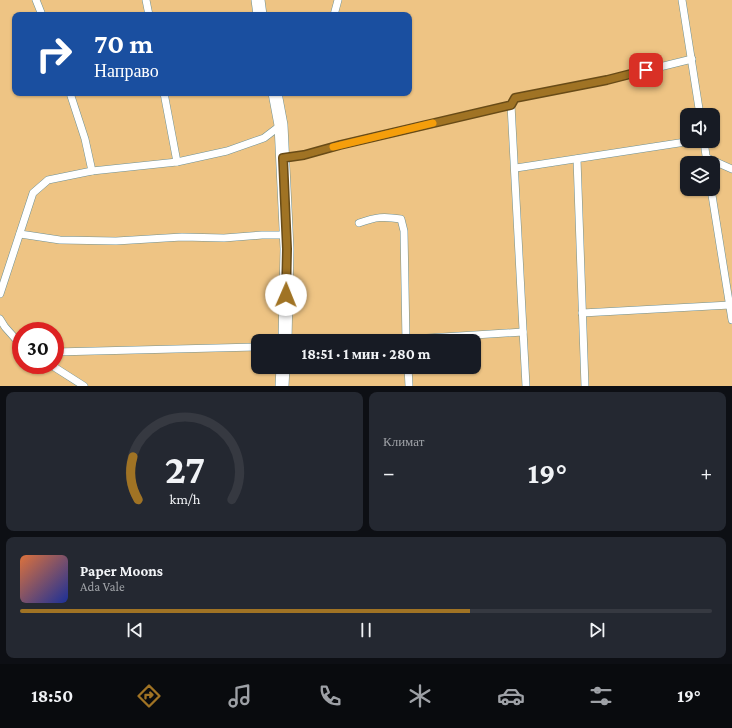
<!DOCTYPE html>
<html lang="ru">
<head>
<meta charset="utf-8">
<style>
	:root { --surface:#171b24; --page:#242831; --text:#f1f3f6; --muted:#9ea1a6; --line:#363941; --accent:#a07324 }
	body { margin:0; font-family:"Crimson Pro",serif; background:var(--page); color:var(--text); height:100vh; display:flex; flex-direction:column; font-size:15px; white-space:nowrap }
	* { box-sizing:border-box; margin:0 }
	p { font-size:13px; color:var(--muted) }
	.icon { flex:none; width:22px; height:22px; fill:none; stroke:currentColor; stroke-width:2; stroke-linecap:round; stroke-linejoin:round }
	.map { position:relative; height:386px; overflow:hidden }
	.sheet { display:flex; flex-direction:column; gap:6px; padding:6px; background:#0d0f14; flex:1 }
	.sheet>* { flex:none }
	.top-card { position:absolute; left:12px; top:12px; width:400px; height:84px; border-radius:8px; box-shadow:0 1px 3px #0004; background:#1a4fa0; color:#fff; overflow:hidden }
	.tools { position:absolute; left:680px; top:108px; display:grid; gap:8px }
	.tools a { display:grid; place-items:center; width:40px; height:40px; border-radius:8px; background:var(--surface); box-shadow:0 1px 3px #0004; font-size:20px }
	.speed { position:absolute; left:12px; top:322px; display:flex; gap:8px; font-size:20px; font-weight:700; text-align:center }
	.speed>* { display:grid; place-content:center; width:52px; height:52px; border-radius:50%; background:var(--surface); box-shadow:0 1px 3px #0004; line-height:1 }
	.speed .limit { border:6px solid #d22; background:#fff; color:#111 }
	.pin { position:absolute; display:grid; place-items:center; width:34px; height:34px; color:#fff; margin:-17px; border-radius:8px; box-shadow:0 2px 6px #0006 }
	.me { position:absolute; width:44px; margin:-22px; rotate:1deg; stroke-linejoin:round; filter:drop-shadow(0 0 3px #0008) }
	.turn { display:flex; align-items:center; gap:14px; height:84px; padding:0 16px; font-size:18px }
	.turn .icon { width:52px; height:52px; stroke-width:2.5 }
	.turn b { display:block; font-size:28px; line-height:34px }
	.big { font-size:30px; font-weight:700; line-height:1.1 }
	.sheet .card { flex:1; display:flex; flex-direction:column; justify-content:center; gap:6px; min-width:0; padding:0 14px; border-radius:8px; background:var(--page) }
	.sheet .dial { align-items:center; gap:0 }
	.dial svg { height:104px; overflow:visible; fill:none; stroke:var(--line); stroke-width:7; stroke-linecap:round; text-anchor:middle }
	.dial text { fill:var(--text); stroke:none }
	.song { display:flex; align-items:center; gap:12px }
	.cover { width:48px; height:48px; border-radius:6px; background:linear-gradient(135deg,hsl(20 70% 55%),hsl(230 70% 35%)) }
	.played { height:4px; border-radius:2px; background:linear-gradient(90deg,var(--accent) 65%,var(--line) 65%) }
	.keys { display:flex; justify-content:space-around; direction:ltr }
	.heat { display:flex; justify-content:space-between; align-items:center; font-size:22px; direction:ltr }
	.sheet .tiles { flex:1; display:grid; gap:6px; grid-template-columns:1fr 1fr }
	.card:last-child { grid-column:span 2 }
	.trip { position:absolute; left:251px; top:334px; width:230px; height:40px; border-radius:8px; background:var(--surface); box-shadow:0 1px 3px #0004; font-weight:700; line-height:40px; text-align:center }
	.tab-bar { display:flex; height:64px; justify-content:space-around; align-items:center; background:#090b0e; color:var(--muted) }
	.tab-bar .icon { width:28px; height:28px }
	.tab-bar .on { color:var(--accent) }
	.tab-bar b { font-size:18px; color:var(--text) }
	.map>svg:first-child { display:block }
	.green { fill:#eec484; fill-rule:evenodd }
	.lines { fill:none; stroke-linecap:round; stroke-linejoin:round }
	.lane-casing { stroke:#6f9194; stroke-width:8 }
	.street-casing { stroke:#6f9194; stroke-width:14 }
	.lane { stroke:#fff; stroke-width:7 }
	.street { stroke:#fff; stroke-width:13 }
	.route-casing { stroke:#684b17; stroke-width:10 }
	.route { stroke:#a07324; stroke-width:7 }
	.slow { stroke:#f59e0b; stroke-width:7 }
</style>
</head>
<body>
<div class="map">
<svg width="732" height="386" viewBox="0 0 732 386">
	<rect width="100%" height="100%" fill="#ddfafd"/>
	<path class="green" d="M0,0H732V386H0ZM15,15H409V93H15ZM687,115H713V141H687ZM687,163H713V189H687ZM21,331H55V365H21ZM258,341H474V367H258Z"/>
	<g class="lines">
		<defs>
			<g id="lane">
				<polyline points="36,0 42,15"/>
				<polyline points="146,0 149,15"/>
				<polyline points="682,0 700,115"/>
				<polyline points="334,15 338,0"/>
				<polyline points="70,93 85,139 92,171"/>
				<polyline points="164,93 177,162"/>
				<polyline points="511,105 515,98 607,80 692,59"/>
				<polyline points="704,141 707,163"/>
				<polyline points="283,158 304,155 340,145 511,105 526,386"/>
				<polyline points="707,158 732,169"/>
				<polyline points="577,159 585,386"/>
				<polyline points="516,168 692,141"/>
				<polyline points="711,189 732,320"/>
				<path d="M359,223C376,217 383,216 401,219L404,231L406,341"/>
				<polyline points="20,234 60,240 116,241 182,237 224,238 262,235 286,235"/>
				<polyline points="0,294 33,193 48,180 92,171 177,162 227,151 264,138 281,125"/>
				<polyline points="582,313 730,305"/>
				<polyline points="0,319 5,327 21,345"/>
				<polyline points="379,341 523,332"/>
				<polyline points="55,352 258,347"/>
				<polyline points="51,365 84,386"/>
				<polyline points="408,367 409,386"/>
			</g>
			<g id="street">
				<polyline points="258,0 260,15"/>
				<polyline points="275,93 281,125 287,249 285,341"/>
				<polyline points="282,386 283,367"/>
			</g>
		</defs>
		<use href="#lane" class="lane-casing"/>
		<use href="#street" class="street-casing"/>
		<use href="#lane" class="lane"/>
		<use href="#street" class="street"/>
	</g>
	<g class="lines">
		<defs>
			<polyline id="route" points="286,295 287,249 283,158 304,155 340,145 511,105 515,98 607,80 646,70"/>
		</defs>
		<use href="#route" class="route-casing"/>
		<use href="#route" class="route"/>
		<polyline class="slow" points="333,147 433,123"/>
	</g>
</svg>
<div class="tools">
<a><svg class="icon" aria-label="sound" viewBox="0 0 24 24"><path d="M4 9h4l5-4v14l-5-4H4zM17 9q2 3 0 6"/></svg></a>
<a><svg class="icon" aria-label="layers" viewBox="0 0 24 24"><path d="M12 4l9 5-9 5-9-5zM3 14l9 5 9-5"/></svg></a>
</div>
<div class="speed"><div class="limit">30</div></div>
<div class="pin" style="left:646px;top:70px;background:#d93025"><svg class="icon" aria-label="arrive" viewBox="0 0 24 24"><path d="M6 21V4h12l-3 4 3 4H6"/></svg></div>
<svg class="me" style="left:286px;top:295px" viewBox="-20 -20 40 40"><circle r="19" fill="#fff"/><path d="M0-13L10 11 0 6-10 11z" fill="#a07324"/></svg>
<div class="trip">18:51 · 1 мин · 280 m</div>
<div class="top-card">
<div class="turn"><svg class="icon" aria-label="right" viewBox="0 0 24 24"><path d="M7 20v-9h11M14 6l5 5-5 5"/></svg><div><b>70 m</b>Направо</div></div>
</div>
</div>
<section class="sheet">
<div class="tiles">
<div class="card dial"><svg viewBox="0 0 100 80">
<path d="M14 69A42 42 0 1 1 86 69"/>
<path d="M14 69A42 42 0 0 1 10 36" stroke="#a07324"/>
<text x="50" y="56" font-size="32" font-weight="700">27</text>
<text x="50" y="72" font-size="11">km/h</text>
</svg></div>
<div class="card"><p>Климат</p>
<div class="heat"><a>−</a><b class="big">19°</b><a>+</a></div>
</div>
<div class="card">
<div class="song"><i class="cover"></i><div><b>Paper Moons</b><p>Ada Vale</p></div></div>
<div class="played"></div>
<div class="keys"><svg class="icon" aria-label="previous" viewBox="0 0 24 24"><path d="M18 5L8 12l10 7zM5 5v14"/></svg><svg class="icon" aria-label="pause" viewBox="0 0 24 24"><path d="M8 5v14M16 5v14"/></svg><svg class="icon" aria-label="next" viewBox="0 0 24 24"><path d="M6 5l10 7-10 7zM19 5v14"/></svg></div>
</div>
</div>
</section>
<nav class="tab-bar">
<b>18:50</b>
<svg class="icon on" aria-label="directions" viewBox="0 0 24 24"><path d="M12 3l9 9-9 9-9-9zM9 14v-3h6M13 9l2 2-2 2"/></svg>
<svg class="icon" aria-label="music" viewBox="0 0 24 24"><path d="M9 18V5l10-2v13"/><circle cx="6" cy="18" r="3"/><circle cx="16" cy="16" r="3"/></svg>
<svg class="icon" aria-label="phone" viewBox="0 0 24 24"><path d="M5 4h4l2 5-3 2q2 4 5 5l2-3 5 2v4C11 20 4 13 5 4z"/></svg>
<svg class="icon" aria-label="climate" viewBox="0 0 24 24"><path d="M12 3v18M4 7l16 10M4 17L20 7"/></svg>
<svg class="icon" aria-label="car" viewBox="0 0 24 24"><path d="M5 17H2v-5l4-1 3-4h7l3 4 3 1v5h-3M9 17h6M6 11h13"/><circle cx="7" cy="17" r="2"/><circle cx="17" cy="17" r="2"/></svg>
<svg class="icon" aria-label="filters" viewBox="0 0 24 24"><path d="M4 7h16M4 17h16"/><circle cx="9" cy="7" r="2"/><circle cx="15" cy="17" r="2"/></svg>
<b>19°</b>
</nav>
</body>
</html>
